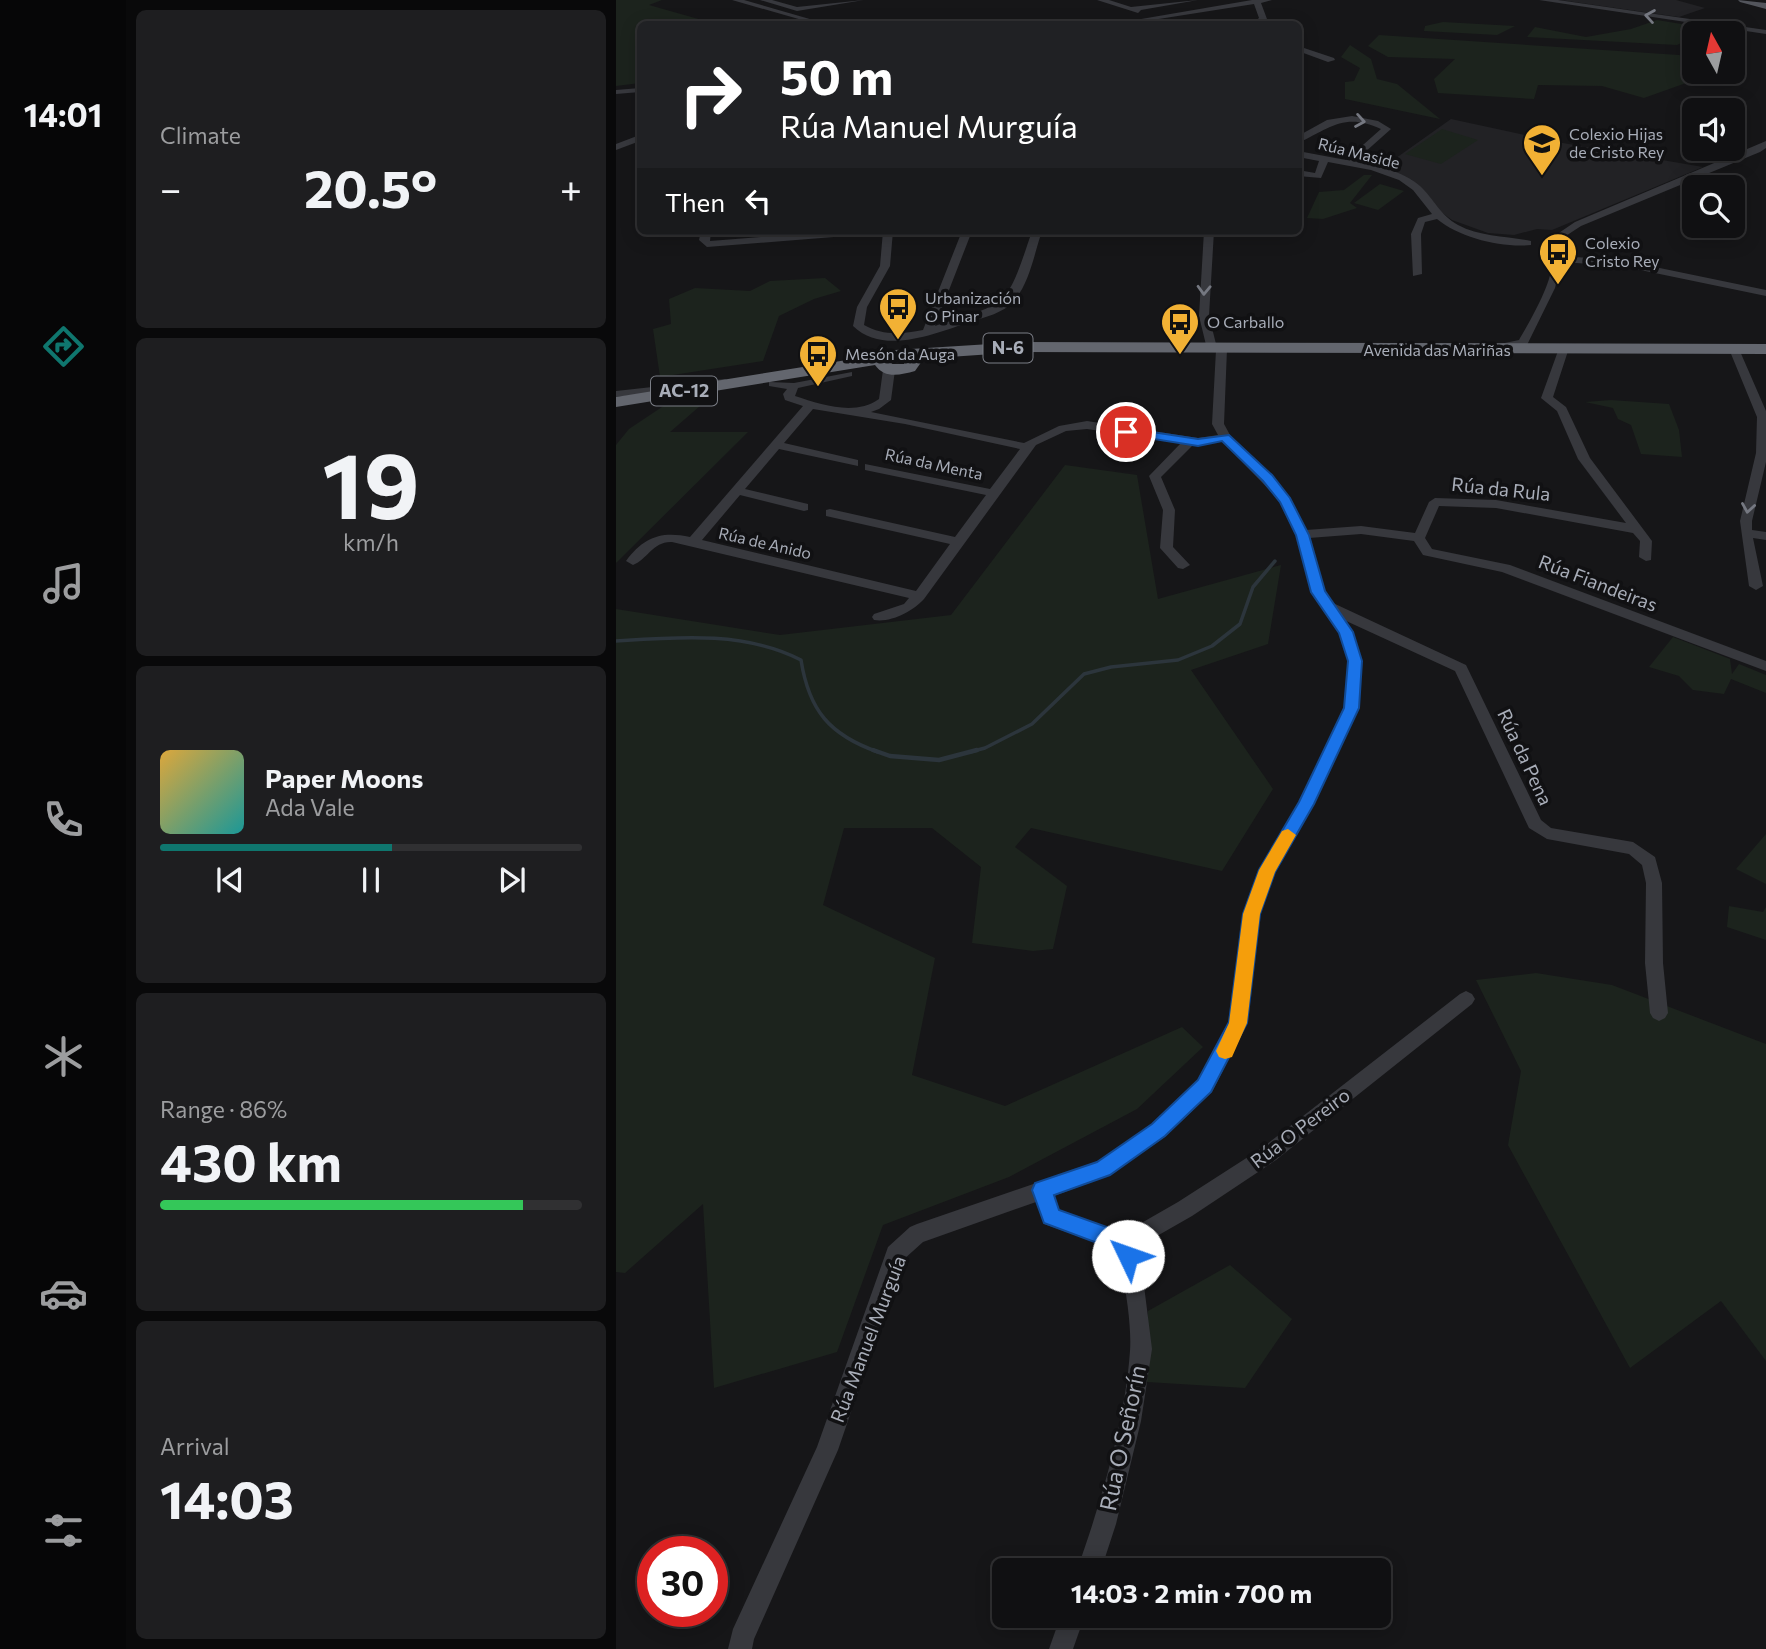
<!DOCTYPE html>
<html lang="en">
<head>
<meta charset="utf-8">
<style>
	:root { --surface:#101012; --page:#1e1e20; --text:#f1f3f6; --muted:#9c9d9f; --line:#303032; --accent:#0f766e }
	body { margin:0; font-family:Commissioner,sans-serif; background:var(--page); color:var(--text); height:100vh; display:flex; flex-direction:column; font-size:26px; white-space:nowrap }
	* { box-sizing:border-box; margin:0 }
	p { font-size:23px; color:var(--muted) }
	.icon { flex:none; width:38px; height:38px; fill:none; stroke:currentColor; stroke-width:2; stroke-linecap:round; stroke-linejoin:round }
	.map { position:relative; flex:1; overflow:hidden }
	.panel { display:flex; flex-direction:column; gap:10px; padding:10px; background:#09090a; width:490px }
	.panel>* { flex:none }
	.hud { position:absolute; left:21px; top:21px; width:665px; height:214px; border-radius:10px; box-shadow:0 4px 18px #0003,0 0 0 2px var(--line); background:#202124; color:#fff; overflow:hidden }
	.needle { width:46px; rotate:352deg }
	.fabs { position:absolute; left:1066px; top:21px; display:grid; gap:14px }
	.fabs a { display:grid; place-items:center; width:63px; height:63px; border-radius:10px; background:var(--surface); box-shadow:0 4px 18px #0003,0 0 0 2px var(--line); font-size:35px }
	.speed { position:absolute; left:21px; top:1536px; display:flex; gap:14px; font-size:35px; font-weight:700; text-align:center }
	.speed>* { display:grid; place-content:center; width:91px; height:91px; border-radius:50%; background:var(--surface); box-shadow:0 4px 18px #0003,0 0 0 2px var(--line); line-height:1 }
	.speed .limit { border:10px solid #d22; background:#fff; color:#111 }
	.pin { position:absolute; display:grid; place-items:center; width:60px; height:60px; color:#fff; margin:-30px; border:4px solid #fff; border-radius:50%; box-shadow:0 2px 7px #0007 }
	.me { position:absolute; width:77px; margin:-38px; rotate:312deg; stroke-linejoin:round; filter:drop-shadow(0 0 5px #0008) }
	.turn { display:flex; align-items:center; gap:24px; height:147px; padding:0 28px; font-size:32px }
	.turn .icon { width:91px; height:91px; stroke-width:2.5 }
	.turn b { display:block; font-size:49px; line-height:60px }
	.then { display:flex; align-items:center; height:66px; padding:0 28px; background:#0003; gap:14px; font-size:26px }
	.big { font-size:52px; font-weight:700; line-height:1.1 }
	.panel .tile { flex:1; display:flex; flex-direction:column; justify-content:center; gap:10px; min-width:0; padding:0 24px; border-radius:10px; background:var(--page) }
	.panel .dial { align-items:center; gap:0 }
	.dial b { font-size:91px; line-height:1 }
	.song { display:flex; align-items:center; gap:21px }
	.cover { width:84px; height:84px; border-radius:10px; background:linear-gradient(135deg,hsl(40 70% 55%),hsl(180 70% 35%)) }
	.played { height:7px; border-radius:4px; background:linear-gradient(90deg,var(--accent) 55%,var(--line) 55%) }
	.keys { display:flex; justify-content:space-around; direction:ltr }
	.heat { display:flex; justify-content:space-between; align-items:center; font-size:38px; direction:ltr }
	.charge { height:10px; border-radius:5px; background:linear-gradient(90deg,#34c759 86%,var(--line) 0) }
	.trip { position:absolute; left:376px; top:1558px; width:399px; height:70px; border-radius:10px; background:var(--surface); box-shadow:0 4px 18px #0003,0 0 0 2px var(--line); font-weight:700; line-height:70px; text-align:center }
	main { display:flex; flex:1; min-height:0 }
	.tab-bar { display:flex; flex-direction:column; width:126px; justify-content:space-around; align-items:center; background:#060607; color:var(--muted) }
	.tab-bar .icon { width:49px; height:49px }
	.tab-bar .on { color:var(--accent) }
	.tab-bar b { font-size:32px; color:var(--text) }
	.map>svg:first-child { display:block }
	.built { fill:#222225 }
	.green { fill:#1c231d }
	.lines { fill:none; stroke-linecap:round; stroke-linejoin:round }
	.stream-far1 { stroke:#2c353c; stroke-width:3.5 }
	.stream { stroke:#2c353c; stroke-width:4.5 }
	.minor { fill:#37383d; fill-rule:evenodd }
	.major { fill:#53555c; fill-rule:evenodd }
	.highway { fill:#63666e; fill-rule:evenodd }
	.oneway { stroke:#757881 }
	.route { fill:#1a73e8; stroke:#114b97; stroke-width:2 }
	.slow { fill:#f59e0b }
	.labels { text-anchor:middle; stroke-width:7; stroke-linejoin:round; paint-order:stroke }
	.far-poi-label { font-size:16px; fill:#a8adb8; stroke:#111113; text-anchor:start }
	.far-street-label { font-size:16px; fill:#a8adb8; stroke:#111113 }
	.shield { fill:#111113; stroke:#7b7e86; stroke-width:2 }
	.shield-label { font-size:18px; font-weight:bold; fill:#a8adb8 }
	.street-label { font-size:19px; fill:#a8adb8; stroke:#111113 }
	.near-street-label { font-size:23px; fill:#a8adb8; stroke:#111113 }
</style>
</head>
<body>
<main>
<nav class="tab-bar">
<b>14:01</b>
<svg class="icon on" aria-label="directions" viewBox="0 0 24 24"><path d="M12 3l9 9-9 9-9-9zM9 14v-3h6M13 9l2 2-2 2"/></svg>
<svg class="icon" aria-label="music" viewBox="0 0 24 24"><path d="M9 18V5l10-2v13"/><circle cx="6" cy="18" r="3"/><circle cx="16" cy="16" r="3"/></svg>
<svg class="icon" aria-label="phone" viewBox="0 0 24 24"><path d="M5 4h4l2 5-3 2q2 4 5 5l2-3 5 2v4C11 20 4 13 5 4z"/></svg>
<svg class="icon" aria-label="climate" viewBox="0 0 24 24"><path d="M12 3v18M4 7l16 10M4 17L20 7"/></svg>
<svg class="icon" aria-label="car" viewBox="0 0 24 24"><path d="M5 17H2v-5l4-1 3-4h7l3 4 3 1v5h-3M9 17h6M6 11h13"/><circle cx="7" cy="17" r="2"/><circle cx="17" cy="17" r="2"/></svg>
<svg class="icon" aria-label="filters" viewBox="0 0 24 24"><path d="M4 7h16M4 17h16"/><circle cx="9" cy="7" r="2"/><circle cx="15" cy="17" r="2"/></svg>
</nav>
<section class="panel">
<div class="tile"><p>Climate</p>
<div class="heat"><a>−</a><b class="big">20.5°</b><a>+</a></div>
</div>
<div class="tile dial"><b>19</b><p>km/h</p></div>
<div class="tile">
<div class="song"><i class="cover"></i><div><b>Paper Moons</b><p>Ada Vale</p></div></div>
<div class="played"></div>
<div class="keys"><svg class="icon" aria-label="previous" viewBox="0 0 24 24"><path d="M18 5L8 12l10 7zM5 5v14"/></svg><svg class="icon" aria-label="pause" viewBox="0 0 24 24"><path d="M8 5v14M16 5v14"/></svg><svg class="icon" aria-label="next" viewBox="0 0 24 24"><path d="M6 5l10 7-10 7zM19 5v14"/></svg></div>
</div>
<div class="tile"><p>Range · 86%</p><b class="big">430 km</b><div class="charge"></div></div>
<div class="tile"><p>Arrival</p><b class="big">14:03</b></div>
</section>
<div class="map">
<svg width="1150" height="1649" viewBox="0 0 1150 1649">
	<rect width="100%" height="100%" fill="#161618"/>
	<g class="built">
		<polygon points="944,0 1060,0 1089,8 1063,17"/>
		<polygon points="835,119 941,142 1087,167 936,230 921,229 898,235 872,233 836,220 825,212 796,180 766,168"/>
	</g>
	<g class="green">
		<polygon points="0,0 46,0 33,5 93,22 84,24 24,24 24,41 21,42 24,52 24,83 0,86"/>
		<polygon points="1041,20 1096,29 1078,33 1078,37 1061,45 911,37 919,27 970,37 1015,29"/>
		<polygon points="827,22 899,26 881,35 808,31 809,26"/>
		<polygon points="763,35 1078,56 1078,72 1101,72 1028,98 986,86 922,85 918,99 822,93 818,79 839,59 772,57 752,46"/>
		<polygon points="734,45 755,59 761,79 781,84 824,119 729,99 729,82 738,81 744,68 725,57"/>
		<polygon points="826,129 862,140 825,164 789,154"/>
		<polygon points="748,175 756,175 734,203 741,208 707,219 691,218 703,192 728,190"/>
		<polygon points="764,184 788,191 762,210 738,203"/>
		<polygon points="209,278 225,291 198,299 163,316 147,361 44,377 37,329 55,324 53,299 79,288 134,291 154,281"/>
		<polygon points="92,399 54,432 132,432 0,563 0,445 13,429 49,405"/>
		<polygon points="995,400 1053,404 1063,430 1066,457 1025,454 1015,425 1002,419 997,408 969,402"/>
		<polygon points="449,465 521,475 542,599 665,565 652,644 575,670 657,789 606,871 415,828 399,847 451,886 437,949 417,951 356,943 365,867 316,828 228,828 207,905 319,958 296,1075 389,1106 566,1027 587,1047 521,1109 393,1177 267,1225 221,1352 98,1388 87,1204 9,1273 0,1272 0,609 164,635 335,615"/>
		<polygon points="1057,637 1114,659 1116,674 1123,664 1150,675 1150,693 1115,679 1108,694 1077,690 1063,676 1033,667"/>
		<polygon points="1150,834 1150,884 1120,869"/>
		<polygon points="1113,906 1147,912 1150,907 1150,940 1111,927"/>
		<polygon points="920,973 996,985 1150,1044 1150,1361 1105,1301 1014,1368 892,1145 905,1071 860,980"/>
		<polygon points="614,1265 676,1319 629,1388 531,1382 532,1311"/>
	</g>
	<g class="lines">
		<g class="stream-far1">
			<path d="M0,641C61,637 129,631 185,660C193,711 214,735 262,752"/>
			<polyline points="354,752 369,748 416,724 468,674 495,667 562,660 596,646 624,624 637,587 659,561"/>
		</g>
		<polyline class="stream" points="257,750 274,756 323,760 361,750"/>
		<g class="minor">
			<polygon points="116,0 128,0 211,24 200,24"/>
			<polygon points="144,0 156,0 181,7 248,0 181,11"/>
			<polygon points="481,0 493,0 515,7 582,0 525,10 522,13"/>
			<polygon points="636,0 656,0 645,3 651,19 644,24 636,24 643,18 638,4 511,24 496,24"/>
			<polygon points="923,0 942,0 1150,30 1150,34"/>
			<polygon points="682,46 718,58 719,60 712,62 682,51"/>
			<polygon points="24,88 24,92 0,94 0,90"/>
			<path d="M736,116L762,121L775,129L739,161C761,166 787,171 804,186C818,199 824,215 842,225C864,237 891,236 915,241V245C886,248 844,238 821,219L809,222L805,234L806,274L797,276L795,234L802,218L816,214L797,190L783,180L755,170L712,162L705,178L682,176V170L699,173L703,161L682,157V151L730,160L765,129C729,112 714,128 682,143V136L711,120Z"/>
			<polygon points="21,136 24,136 24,141 0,150 0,144"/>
			<polygon points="1150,141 1150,148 1144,152 965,226 939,243 931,241 959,222"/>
			<polygon points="85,231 95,231 94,241 218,231 260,231 255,234 91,247 83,240"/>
			<path d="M267,231H277L274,266L251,307L248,325C267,336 286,334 307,330L346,231H356L319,326C395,303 391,305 416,231H426C418,254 414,282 398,301C387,313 370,317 354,322C320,333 268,356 237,326L241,307L264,266Z"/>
			<path d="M588,231H598L593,316L601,348L606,346L611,349L608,424L614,435L674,497L690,530L745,526L799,533L813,502L819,498L880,500L1010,523L962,459L941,411L925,398L942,351L951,349L952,351L937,397L950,407L974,458L1036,541L1035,560L1030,561L1023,557L1024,541L1017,533L880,508L823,506L809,538L816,549L894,565L1150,661V671L886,572L807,555L798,541L745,534L693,538L709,591L717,603L850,665L925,820L935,828L1017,842L1039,857L1046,883L1047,963L1052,1013L1049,1018L1043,1021L1037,1018L1034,1013L1029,963L1030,883L1026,865L1013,854L931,839L913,828L839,671L728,620L737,632L746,661L742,707L698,804L659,872L643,914L628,1029L596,1092L550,1136L494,1175L438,1196L443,1210L508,1233L562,1202L646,1148L844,994L850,991L856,994L859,999L856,1004L660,1160L576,1216L520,1248L526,1270L536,1349L525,1421L500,1524L485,1570H461C485,1502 509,1423 514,1351C516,1324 508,1276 501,1250L428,1224L420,1202L307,1242L287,1260L222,1450L138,1639L136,1649H112L117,1629L201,1447L272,1247L294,1227L301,1224L481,1162L536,1124L582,1080L613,1022L627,914L643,871L683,802L728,707L732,661L723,633L695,592L680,535L664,501L606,441L577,445L545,477L559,510L557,547L574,565L567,569L562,568L544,548L547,510L533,476L565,443L471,429L450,431L420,445L308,599C297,611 275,623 258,620L256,617L258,614L288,604L293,598L56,542C37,541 32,559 17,565L10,561C28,537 45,531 74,537L187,406L169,400L167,394L171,389L153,386V382L178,383L236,372V376L182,388L179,396C206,405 239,416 263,399L267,370L273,367L279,370L275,400L263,409L255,412L408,443L443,426L471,421L582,438L602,435L596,424L600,350L596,352L591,349L583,316ZM197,409L289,424L404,449L374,489L249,464V470L370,495L339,537L214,509L210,510V516L334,544L300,591L86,540L124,495L188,511L192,510V504L129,489L163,449L242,466V460L168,443Z"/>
			<path d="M931,247L943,256L1005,260L1150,290V296L1005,266L945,262L939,288L911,345L884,348V344L903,340C911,326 943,273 934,258C932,255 928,253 926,250Z"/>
			<polygon points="1118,346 1123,349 1150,411 1150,462 1136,521 1136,530 1150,532 1150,540 1137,538 1147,586 1140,590 1133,586 1124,521 1140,453 1141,417 1113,349"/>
			<polygon points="109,379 115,382 113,384 0,397 0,391"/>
			<polygon points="445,1615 469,1615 457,1649 433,1649"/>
		</g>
		<polygon class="major" points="1122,0 1150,3 1150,9 1124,2"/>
		<path class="highway" d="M404,342L1150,344V354L404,352L304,359L306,361L299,371C284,375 269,379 259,365L0,407V397L256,356L279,350ZM288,360V364H276L277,361Z"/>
	</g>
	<defs><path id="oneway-chevron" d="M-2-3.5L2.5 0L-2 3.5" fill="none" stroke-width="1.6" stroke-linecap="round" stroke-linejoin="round" transform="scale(1.75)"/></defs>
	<g class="oneway">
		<use href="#oneway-chevron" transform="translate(1034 16) rotate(-171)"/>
		<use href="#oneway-chevron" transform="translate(744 121) rotate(10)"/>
		<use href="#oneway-chevron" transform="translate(588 290) rotate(92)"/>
		<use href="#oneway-chevron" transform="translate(1132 508) rotate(99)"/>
	</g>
	<polygon class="route" points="510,428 582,439 613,435 656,475 674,498 693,535 709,591 737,632 746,661 743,708 698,804 659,872 644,914 631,1023 595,1092 549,1136 494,1175 438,1195 443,1210 516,1236 522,1256 519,1263 512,1266 505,1263 500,1250 428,1223 416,1190 419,1183 481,1162 536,1124 582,1080 613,1022 627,914 643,870 683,802 728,708 732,661 723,633 695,592 680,535 664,502 647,481 606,441 582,446 506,434 506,429"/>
	<polygon class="slow" points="672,829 680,835 659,872 644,914 631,1023 616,1057 609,1059 603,1057 600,1051 613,1023 627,914 643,870 666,831"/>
	<defs>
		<symbol id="school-pin" viewBox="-11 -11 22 30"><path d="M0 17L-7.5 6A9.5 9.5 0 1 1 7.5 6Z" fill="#f2b134" stroke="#111113"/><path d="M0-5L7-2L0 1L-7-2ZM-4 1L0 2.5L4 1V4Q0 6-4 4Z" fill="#111"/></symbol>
		<symbol id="bus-pin" viewBox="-11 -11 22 30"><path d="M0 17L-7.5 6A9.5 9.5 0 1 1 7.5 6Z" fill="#f2b134" stroke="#111113"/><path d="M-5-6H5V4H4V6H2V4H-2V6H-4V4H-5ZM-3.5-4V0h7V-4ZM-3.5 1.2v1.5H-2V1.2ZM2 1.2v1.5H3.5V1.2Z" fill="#111"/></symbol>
	</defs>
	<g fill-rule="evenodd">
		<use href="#school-pin" x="904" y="121" width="44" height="60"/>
		<use href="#bus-pin" x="920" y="230" width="44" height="60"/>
		<use href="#bus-pin" x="260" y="285" width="44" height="60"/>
		<use href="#bus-pin" x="542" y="300" width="44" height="60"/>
		<use href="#bus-pin" x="180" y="332" width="44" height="60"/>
	</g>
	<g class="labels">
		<g class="far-poi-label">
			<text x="953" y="140">Colexio Hijas<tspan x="953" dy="18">de Cristo Rey</tspan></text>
			<text x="969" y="249">Colexio<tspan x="969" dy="18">Cristo Rey</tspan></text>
			<text x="309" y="304">Urbanización<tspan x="309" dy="18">O Pinar</tspan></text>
			<text x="591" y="328">O Carballo</text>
			<text x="229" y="360">Mesón da Auga</text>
		</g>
		<g class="far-street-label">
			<text transform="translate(743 153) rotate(14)" y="6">Rúa Maside</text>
			<text x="821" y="356">Avenida das Mariñas</text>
			<text transform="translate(318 464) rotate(12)" y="6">Rúa da Menta</text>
			<text transform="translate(149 543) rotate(13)" y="6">Rúa de Anido</text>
		</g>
		<g class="shield">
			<rect x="367.5" y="333.5" width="49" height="29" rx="5"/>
			<rect x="35" y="376.5" width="66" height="29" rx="5"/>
		</g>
		<g class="shield-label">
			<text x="392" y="354">N-6</text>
			<text x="68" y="397">AC-12</text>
		</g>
		<g class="street-label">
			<text transform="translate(885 489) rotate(6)" y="7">Rúa da Rula</text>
			<text transform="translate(982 583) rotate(21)" y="7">Rúa Fiandeiras</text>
			<text transform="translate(909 757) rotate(65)" y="7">Rúa da Pena</text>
			<text transform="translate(684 1128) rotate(-37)" y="7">Rúa O Pereiro</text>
			<text transform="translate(252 1339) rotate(-69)" y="7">Rúa Manuel Murguía</text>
		</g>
		<g class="near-street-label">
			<text transform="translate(507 1438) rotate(-78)" y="8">Rúa O Señorín</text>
		</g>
	</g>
</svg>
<div class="fabs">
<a><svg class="needle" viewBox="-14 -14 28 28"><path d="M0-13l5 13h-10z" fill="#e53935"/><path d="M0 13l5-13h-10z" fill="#9c9d9f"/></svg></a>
<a><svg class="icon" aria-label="sound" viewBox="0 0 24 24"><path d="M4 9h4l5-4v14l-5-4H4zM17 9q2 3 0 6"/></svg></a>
<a><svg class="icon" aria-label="search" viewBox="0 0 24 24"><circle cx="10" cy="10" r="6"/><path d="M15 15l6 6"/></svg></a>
</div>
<div class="speed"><div class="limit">30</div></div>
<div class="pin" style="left:510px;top:432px;background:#d93025"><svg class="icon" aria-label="arrive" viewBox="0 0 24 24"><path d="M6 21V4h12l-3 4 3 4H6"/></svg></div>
<svg class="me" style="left:512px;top:1256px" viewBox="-20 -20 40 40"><circle r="19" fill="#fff"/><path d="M0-13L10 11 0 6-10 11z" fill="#1a73e8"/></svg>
<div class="trip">14:03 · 2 min · 700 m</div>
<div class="hud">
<div class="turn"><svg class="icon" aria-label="right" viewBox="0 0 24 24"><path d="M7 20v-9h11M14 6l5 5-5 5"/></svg><div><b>50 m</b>Rúa Manuel Murguía</div></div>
<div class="then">Then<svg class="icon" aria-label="left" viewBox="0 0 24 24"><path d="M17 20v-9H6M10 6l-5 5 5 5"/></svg></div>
</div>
</div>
</main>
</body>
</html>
